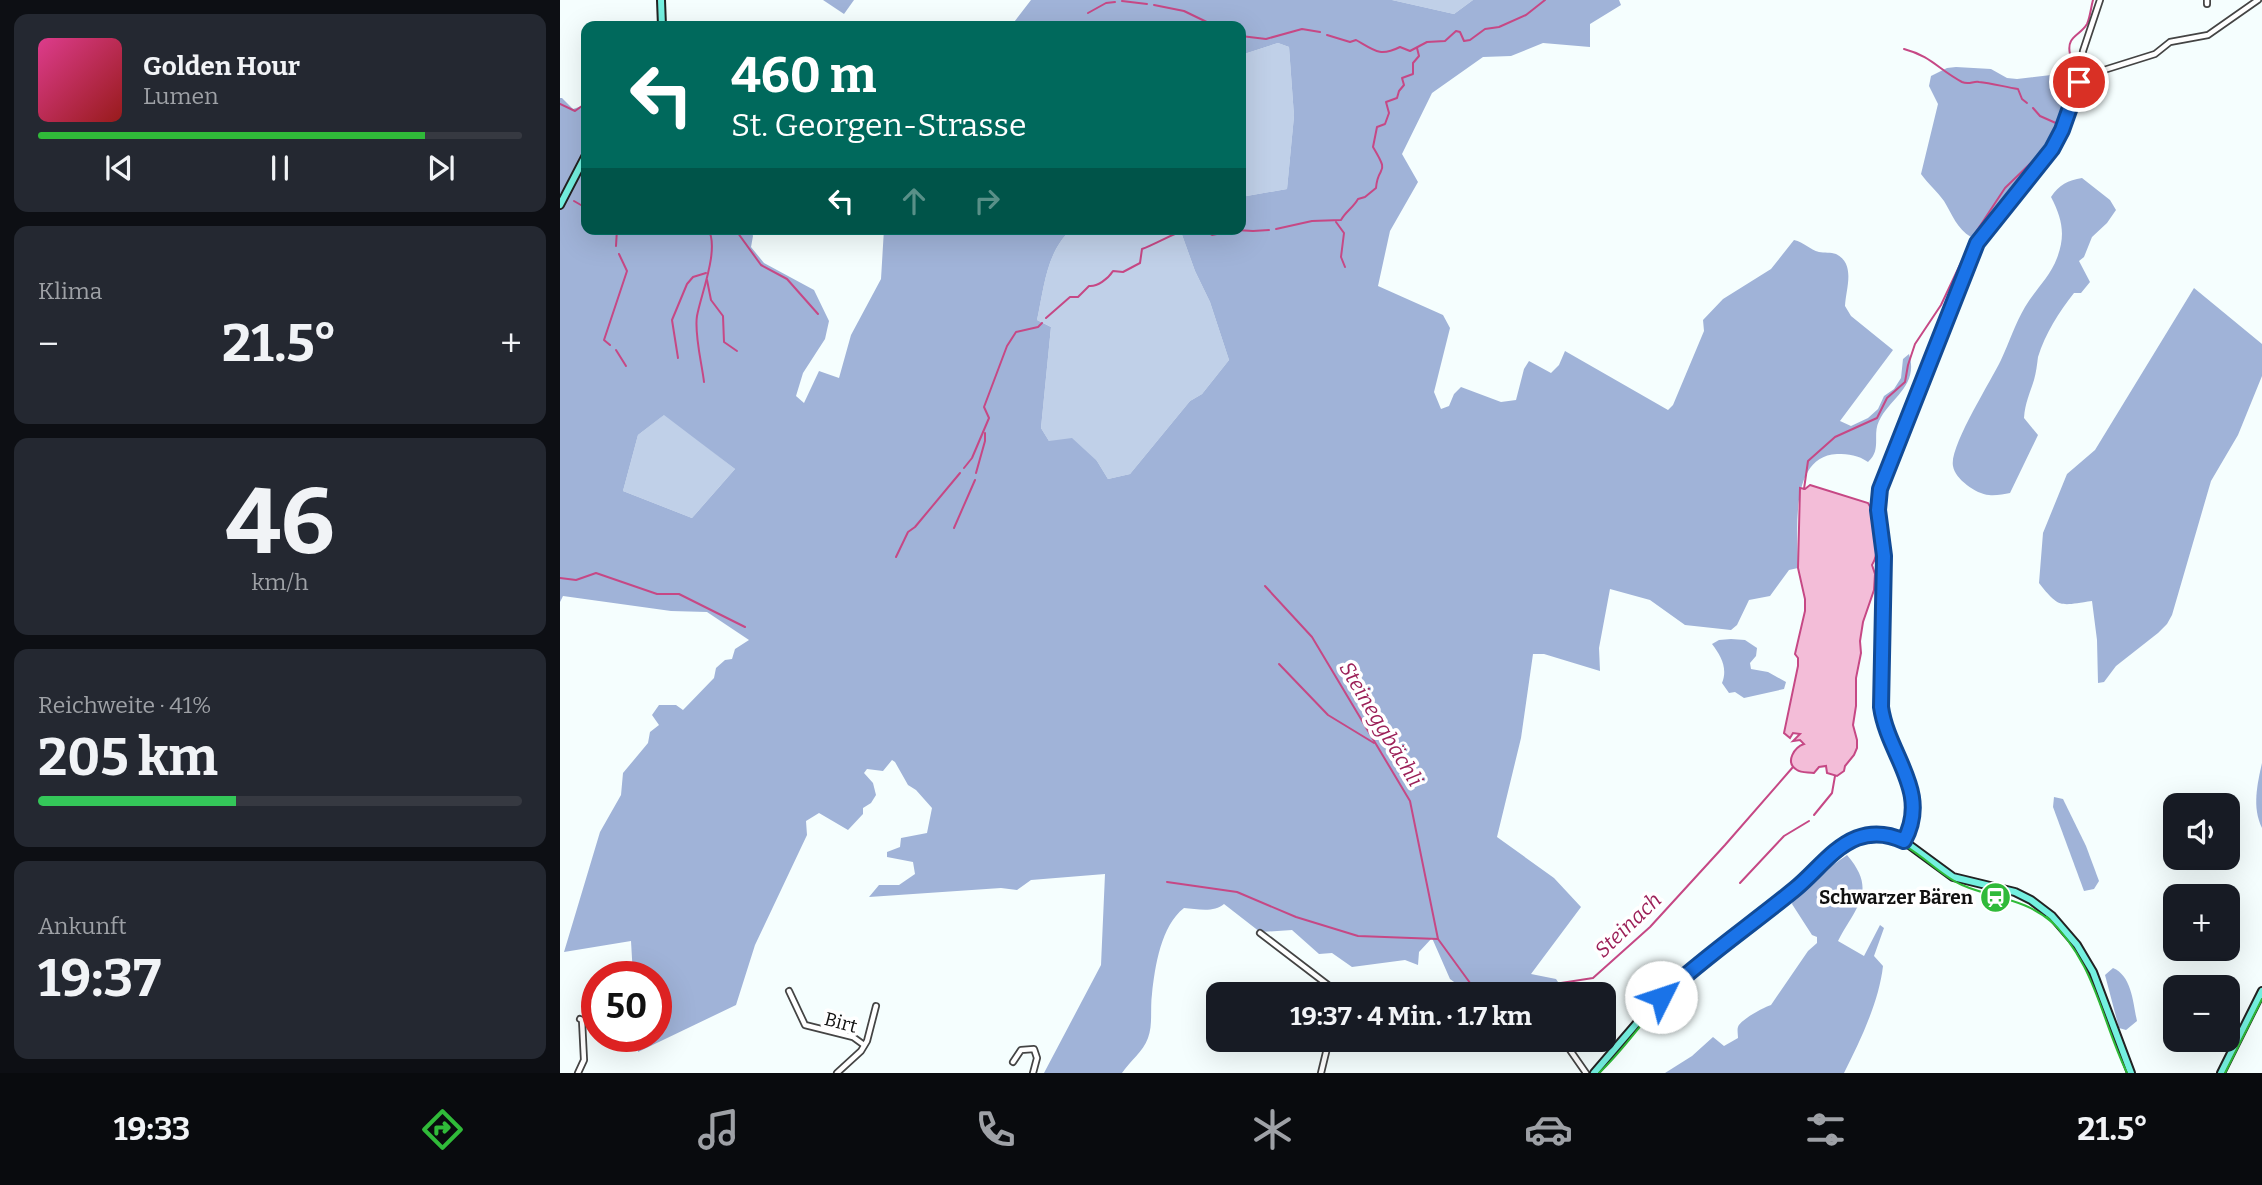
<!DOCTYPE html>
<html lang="de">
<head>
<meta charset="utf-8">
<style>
	:root { --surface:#171b24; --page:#242831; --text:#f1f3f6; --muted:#9ea1a6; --line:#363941; --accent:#30ba39 }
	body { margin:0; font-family:Bitter,serif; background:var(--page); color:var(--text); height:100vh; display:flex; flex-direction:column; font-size:26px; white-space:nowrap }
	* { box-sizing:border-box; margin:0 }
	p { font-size:23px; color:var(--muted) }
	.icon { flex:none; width:38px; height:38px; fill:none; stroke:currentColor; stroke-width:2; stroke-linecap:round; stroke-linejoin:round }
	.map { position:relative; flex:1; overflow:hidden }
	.drawer { display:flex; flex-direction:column; gap:14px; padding:14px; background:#0d0f14; width:560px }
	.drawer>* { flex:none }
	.top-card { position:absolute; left:21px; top:21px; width:665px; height:214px; border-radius:14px; box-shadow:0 7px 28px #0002; background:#00695c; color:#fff; overflow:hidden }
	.fabs { position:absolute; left:1603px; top:793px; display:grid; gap:14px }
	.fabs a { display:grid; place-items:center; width:77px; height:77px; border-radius:14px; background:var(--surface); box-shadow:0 7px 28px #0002; font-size:35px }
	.speed { position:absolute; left:21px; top:961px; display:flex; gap:14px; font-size:35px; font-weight:700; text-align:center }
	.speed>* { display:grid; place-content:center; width:91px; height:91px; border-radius:50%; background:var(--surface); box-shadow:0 7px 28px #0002; line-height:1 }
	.speed .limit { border:10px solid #d22; background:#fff; color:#111 }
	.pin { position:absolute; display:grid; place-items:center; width:60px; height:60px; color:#fff; margin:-30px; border:4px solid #fff; border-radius:50%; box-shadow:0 2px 7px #0007 }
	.me { position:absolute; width:77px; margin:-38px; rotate:49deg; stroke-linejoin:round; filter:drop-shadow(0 0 5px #0008) }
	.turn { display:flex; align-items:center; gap:24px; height:147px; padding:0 35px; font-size:32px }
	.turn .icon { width:91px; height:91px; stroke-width:2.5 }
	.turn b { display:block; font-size:49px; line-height:60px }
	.lanes { display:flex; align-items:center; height:66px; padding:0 35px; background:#0003; justify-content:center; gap:35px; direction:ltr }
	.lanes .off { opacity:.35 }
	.big { font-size:52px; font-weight:700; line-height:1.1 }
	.drawer .widget { flex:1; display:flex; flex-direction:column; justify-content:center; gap:10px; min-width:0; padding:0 24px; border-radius:14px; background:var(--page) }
	.drawer .dial { align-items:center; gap:0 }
	.dial b { font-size:91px; line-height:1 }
	.song { display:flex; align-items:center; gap:21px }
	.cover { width:84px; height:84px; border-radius:10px; background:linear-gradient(135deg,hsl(330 70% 55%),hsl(0 70% 35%)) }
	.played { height:7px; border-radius:4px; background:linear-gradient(90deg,var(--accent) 80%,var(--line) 80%) }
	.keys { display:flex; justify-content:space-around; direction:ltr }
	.heat { display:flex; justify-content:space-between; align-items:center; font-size:38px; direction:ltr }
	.charge { height:10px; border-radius:5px; background:linear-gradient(90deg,#34c759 41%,var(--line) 0) }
	.trip { position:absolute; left:646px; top:982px; width:410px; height:70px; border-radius:14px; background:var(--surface); box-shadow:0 7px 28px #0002; font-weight:700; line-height:70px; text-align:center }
	.dock { display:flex; height:112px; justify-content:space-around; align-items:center; background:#090b0e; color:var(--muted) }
	.dock .icon { width:49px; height:49px }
	.dock .selected { color:var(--accent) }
	.dock b { font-size:32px; color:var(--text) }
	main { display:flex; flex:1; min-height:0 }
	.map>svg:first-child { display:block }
	.green { fill:#c0d0e8 }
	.forest { fill:#a0b3d8; fill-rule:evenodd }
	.water { fill:#f3bdd8; stroke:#c64885; stroke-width:2 }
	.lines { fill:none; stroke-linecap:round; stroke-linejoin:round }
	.stream { stroke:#c64885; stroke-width:2 }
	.minor-casing { stroke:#444; stroke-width:8 }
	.major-casing { stroke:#222; stroke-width:10 }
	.minor { stroke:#fff; stroke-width:4.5 }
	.major { stroke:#74f0e0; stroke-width:6 }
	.rail { stroke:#30ba39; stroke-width:2 }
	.route-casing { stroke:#114b97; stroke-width:18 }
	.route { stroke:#1a73e8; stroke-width:12 }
	.labels { text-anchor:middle; stroke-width:7; stroke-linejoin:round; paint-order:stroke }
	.poi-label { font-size:19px; font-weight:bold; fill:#111; stroke:#fff; text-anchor:end }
	.street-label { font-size:19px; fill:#111; stroke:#fff }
	.water-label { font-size:21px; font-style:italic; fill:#9c2058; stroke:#fff }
</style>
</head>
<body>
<main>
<section class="drawer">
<div class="widget">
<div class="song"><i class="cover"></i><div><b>Golden Hour</b><p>Lumen</p></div></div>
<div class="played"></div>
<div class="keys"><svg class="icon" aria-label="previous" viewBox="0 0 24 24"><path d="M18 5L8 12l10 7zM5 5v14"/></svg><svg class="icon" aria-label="pause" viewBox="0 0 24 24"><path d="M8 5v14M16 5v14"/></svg><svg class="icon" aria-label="next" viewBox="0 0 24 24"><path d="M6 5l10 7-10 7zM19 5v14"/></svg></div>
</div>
<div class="widget"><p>Klima</p>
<div class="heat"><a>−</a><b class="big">21.5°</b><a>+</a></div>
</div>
<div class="widget dial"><b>46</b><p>km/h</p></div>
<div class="widget"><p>Reichweite · 41%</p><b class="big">205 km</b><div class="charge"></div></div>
<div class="widget"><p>Ankunft</p><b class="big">19:37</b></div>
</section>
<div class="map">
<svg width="1702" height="1073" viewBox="0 0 1702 1073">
	<rect width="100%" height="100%" fill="#f5fefe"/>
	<g class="green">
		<polygon points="832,0 913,0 894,14"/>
		<polygon points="718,43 729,47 734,116 727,189 681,197 681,55"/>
		<path d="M512,229H622L621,232L635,271L650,302L669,360L642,394L630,401L570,474L548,479L537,461L489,441L481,428L491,327L477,320C484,289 486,251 512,229Z"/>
		<polygon points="105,414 175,469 132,518 63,491 78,435"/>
	</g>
	<g class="forest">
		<polygon points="263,0 294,0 284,14"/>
		<path d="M471,0H832L894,14L913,0H1059L1061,5L1030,24V47L983,43L951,56L923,57L872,93L842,154L858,182L830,231L818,286L883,315L890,328L874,392L881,409L889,406L894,394L901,387L941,402L956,400L964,369L969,361L991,373L999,365L1005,351L1108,410L1113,405L1144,331L1143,320L1163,299L1211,269L1234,240C1244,242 1250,250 1259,252C1264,253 1271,252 1276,254C1296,264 1286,288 1285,306L1291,316L1333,350L1280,421L1291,426L1308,418L1318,409L1324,396L1334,389L1341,378L1343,359L1349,354C1359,386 1331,397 1319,421C1312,435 1322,450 1308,462C1298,455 1289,454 1277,454C1228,456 1238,535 1238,568L1229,570L1210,596L1189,600L1177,625L1171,630L1125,625L1090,600L1050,589L1039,648L1040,671L984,654H973L961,738L937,837L994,878L1021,907L971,974L996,979L998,982L968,985L955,983L938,993L925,990L909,993L890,979L872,938L859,952L858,965L845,960L792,967L772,953L759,954L732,930L700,932L664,904C654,913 637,909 624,908C601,926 595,966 592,994C590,1008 593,1025 588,1038C583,1052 570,1061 562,1073H484L541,965L545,874L471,880L457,890L441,888L309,897L319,885H339L355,874L353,862L327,857V852L340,847L341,838L367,833L372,808L356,790L348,785L335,762L332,760L323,771L307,769L304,773L313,783L316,795L311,803L303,808V814L288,830L259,813L246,821L247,835L195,945L176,1005L78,1052L77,1036H96V976H73L71,941L4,952L40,832L61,795L63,773L88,743L90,732L99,725L92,715L99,705H116L123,710L154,678L156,668L165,660L172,659L175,649L189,640L147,612L111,611L3,596L0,602V98H2L13,109L22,106L26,100V229H191L193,236L191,247L204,263L254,290L269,321L265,339L243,373L236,396L244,403L259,371L279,378L291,335L321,279L324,229H512C486,251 484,289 477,320L491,327L481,428L489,441L512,438L537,461L548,479L570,474L630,401L642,394L669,360L650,302L635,271L621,232L622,229H681V197L727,189L734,116L729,47L718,43L681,55V26H594L588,21L580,26H451ZM104,415L175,469L132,518L63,491L78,435Z"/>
		<path d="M1515,55C1523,91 1496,142 1473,170C1469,174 1464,176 1460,180C1453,187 1445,196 1438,204C1430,215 1423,231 1411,237C1397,229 1392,214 1384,201C1377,191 1368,184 1361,174L1378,104L1369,86L1371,76L1387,68L1396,67L1431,69L1447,78L1457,79L1508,73L1509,61Z"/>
		<path d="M1522,178L1550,200L1556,210L1547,223L1532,237L1524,257L1519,261L1530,282L1521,293H1514C1499,312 1485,334 1478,357C1477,365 1476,373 1474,380C1470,393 1465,403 1464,418L1478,435L1450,493C1444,494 1435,496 1429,495C1416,494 1395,479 1393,466C1389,447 1431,381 1441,360C1449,343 1455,324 1465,307C1475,290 1490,277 1497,258C1506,235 1502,218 1491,197C1499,185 1508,180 1522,178Z"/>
		<path d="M1634,288L1702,344V376L1678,435L1651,481L1612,615L1607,624L1598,633L1556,666L1544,682L1538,683L1537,640L1532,601C1501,605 1500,610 1479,583L1483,533L1507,474L1535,450Z"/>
		<path d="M1171,639L1185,640L1197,648L1196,656L1190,663L1191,669L1208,672L1226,682L1224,689L1184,698L1175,692L1169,693L1162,683C1168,668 1161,656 1152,644L1159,640Z"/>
		<path d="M1702,763V828C1692,808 1697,785 1702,763Z"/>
		<polygon points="1494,797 1503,799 1526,846 1539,881 1534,889 1524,891 1493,807"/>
		<path d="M1287,855C1318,891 1296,906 1278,941L1304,956L1320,925L1324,928L1314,956L1323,966C1319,1002 1300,1041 1284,1073H1105L1132,1056L1153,1037L1164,1046L1178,1038C1178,1035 1177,1029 1178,1027C1180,1020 1204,1007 1211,1005L1248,951L1257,943V937L1252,935L1232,904C1237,887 1272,866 1287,855Z"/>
		<path d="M1553,968C1572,976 1573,1003 1577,1021L1566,1030L1559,1028L1545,975Z"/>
	</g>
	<path class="water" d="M1250,485L1308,503C1317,517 1321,551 1312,565L1315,574L1314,590L1303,622L1300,641L1301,653L1296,678V706L1293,725L1297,740V748L1294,755L1285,766L1284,771L1277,776L1267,773L1266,766L1259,767L1254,773C1248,772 1241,773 1237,770C1224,762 1235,747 1244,744L1240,740L1233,741L1240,734L1233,733L1230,738L1224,733L1238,666V658L1235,654L1245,611V599L1238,568L1240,488L1245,489Z"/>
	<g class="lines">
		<g class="stream">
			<polyline points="562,1 587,4"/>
			<polyline points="594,5 624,11 655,26"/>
			<polyline points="528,13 546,3 555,2"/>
			<path d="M767,35L790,42L796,40C815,51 820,57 840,47L850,51L867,42L885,41L896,31L900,32L904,41L910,40L925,29L939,27L966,15L985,0"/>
			<polyline points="681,36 706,39 742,29 760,32"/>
			<path d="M1344,49C1371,56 1379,70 1402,82C1409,85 1413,81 1419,82C1431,83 1445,87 1458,89L1462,99L1467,103"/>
			<path d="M1510,54C1506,36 1520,36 1527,24C1530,18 1531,7 1533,0"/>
			<polyline points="0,104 15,111 26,103"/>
			<polyline points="1473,108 1480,116 1498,124"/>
			<polyline points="14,201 26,208"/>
			<polyline points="776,222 784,233 781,257 785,267"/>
			<polyline points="175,229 201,265 227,279 258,314"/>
			<polyline points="631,229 635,232 647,232 652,235 676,230 693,231 709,230"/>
			<path d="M716,229L752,221L781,220C786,211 793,208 798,199L805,197L816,188C818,163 831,177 813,147L817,127L825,124L829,113L826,102L837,98L839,91L844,85L842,78L853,74V63L859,56L857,48"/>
			<polyline points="56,246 57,229"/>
			<polyline points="147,280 151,300 163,316 164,342 177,351"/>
			<path d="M486,318L510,297H518L529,286C537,287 548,279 553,271L563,272L580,263L582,249C598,243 613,233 629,229"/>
			<polyline points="50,345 44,340 67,271 59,254"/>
			<polyline points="56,350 66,366"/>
			<polyline points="118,358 112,320 127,284 133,277 146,273"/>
			<path d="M144,382C142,364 134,334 137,316C141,294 160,248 148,229"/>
			<polyline points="404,468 412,458 429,418 424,407 447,346 456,332 478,327 482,323"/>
			<polyline points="416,473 425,441 425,433"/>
			<polyline points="1244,489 1248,461 1275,437 1317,418 1327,398 1345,382 1348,365 1355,344 1381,305 1414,235 1445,188 1475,159 1492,138 1515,76 1511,59"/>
			<polyline points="394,528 415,480"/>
			<polyline points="336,557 348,532 355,527 400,473"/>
			<polyline points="0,578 16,580 36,573 97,594 119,594 185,627"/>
			<polyline points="705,586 752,637 850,801 878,939"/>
			<polyline points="719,664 768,715 814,743"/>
			<polyline points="1254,815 1272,793 1275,776"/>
			<polyline points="607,882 677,892 736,917 798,936 878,939 913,987 956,990 1033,978 1090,927 1165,845 1233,767"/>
			<polyline points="1180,883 1224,836 1249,821"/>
		</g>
		<defs>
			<g id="minor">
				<polyline points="1647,0 1647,4"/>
				<polyline points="1517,89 1525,88 1544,70 1595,54 1610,42 1648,35 1698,0"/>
				<path d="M1344,841C1371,790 1328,758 1321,707L1324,556L1318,510L1320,489L1417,243L1474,172L1499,137L1517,89L1523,51L1540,0"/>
				<polyline points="700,933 768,985 772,994"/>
				<polyline points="229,991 245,1025 293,1037 304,1045"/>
				<polyline points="1003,1040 1026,1073"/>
				<polyline points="453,1062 461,1050 474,1049 477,1058 473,1073"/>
				<polyline points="18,1073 24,1060 22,1020 20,1019"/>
				<polyline points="277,1073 301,1051 307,1041 316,1006"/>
				<polyline points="761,1073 769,1040"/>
			</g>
			<g id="major">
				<polyline points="101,0 102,26"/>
				<polyline points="0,205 26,155"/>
				<polyline points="1034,1073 1089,1009 1116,983 1229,894 1281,847 1305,836 1320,834 1344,841 1393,877 1455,892 1471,900 1492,916 1517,945 1533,972 1571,1073"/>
				<polyline points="1661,1073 1702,991"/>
			</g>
		</defs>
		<use href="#minor" class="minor-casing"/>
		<use href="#major" class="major-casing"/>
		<use href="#minor" class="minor"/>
		<use href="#major" class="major"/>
		<g class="rail">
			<path d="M1487,917C1536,963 1540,1017 1567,1073"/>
			<path d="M1039,1073C1064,1050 1082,1021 1106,997C1143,960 1188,931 1230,898C1249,882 1265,863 1285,849C1296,842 1308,838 1320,838C1352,840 1374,873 1402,885C1434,899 1465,898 1493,923"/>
			<polyline points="1665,1073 1702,999"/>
		</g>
	</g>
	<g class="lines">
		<defs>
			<path id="route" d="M1101,997C1143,958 1191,925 1235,889C1256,872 1272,848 1297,838C1313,832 1329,834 1344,841C1371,791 1328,756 1321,707L1324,556L1318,510L1320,489L1417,243L1492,149L1502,130L1519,82"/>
		</defs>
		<use href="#route" class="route-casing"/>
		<use href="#route" class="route"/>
	</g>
	<defs>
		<symbol id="station-disc" viewBox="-11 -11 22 22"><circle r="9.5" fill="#30ba39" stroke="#fff"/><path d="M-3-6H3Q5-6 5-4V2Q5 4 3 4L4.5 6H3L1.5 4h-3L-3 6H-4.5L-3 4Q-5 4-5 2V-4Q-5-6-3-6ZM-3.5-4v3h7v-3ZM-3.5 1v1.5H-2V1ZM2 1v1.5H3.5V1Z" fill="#fff"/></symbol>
	</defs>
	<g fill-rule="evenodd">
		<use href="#station-disc" x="1418" y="880" width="35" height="35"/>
	</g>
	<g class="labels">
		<g class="poi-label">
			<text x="1413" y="904">Schwarzer Bären</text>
		</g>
		<g class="street-label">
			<text transform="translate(281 1022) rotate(15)" y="7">Birt</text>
		</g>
		<g class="water-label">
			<text transform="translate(821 724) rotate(59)" y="7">Steineggbächli</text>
			<text transform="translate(1068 925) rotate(-44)" y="7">Steinach</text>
		</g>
	</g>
</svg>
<div class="fabs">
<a><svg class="icon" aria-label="sound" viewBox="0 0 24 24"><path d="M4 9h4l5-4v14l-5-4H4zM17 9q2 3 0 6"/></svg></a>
<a>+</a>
<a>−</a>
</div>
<div class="speed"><div class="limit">50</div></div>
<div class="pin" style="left:1519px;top:82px;background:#d93025"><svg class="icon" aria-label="arrive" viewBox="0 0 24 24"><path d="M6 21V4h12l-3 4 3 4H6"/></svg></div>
<svg class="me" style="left:1101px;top:997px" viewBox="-20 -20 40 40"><circle r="19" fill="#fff"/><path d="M0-13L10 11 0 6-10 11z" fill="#1a73e8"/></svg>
<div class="trip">19:37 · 4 Min. · 1.7 km</div>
<div class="top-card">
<div class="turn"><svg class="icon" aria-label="left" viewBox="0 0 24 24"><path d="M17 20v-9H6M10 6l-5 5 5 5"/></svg><div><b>460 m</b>St. Georgen-Strasse</div></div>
<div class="lanes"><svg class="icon" aria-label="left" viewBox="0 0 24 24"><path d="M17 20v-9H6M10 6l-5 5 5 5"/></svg><svg class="icon off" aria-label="ahead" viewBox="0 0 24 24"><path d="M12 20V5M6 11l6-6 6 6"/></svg><svg class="icon off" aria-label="right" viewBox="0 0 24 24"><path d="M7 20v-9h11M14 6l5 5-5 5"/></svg></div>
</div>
</div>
</main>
<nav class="dock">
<b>19:33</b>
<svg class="icon selected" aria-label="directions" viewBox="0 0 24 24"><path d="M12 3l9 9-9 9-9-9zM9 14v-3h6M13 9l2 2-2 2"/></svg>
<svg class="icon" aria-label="music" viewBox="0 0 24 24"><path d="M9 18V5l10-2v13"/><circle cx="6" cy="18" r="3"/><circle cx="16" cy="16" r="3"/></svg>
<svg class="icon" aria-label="phone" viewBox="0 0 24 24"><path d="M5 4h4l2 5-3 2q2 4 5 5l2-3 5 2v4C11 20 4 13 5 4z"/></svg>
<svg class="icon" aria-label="climate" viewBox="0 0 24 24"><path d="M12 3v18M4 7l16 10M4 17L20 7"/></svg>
<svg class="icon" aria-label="car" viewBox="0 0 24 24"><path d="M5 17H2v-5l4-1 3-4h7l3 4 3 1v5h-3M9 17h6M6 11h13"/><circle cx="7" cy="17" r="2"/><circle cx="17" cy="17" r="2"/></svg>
<svg class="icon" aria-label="filters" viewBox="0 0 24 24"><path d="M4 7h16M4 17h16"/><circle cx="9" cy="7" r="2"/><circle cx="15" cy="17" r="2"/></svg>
<b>21.5°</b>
</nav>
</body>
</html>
